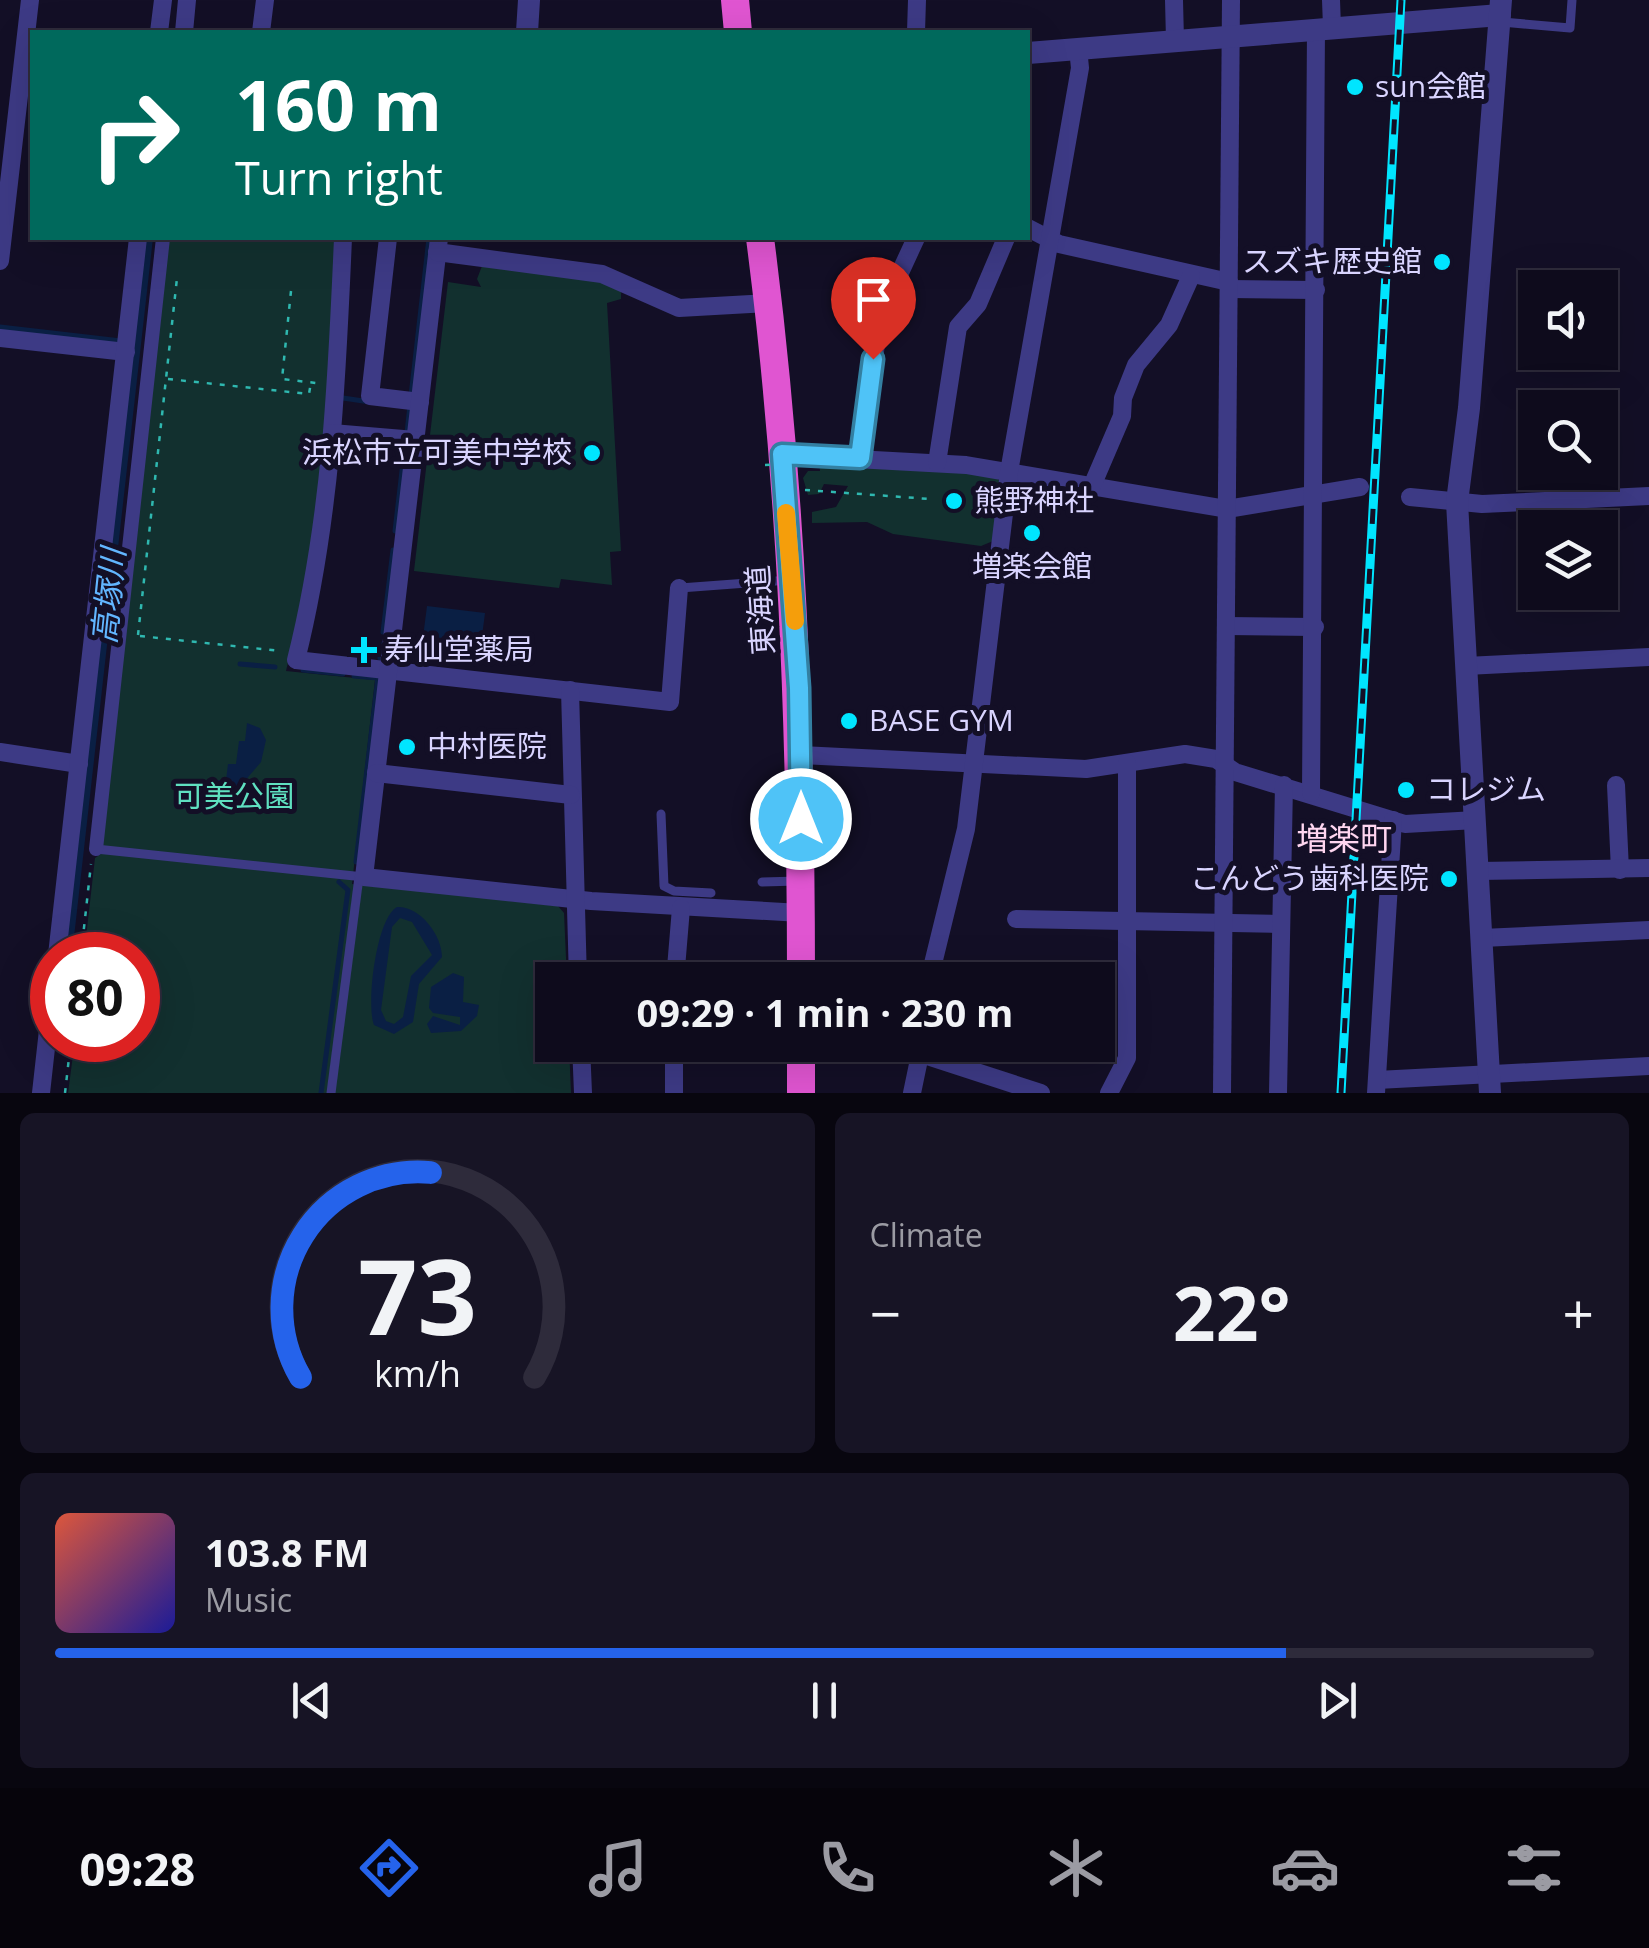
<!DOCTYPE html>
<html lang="en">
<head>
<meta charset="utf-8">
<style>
	:root { --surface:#0e0b1c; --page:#171425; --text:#f1f3f6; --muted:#9b9ba3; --line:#2e2b3b; --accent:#2563eb }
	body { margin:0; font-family:"Open Sans","Noto Sans JP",sans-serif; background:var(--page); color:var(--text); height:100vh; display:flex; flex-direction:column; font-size:38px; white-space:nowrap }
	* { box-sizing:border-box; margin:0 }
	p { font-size:32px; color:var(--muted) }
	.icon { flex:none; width:55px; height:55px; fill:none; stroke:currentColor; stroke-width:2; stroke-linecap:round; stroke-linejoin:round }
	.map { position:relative; height:1093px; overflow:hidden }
	.drawer { display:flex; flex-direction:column; gap:20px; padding:20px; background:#08060f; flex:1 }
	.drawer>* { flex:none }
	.hud { position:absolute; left:30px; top:30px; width:1000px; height:210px; border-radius:0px; box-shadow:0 10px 40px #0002,0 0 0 2px var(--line); background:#00695c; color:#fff; overflow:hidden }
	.tools { position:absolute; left:1518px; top:270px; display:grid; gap:20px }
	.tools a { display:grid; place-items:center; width:100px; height:100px; border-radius:0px; background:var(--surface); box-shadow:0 10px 40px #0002,0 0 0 2px var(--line); font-size:50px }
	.speed { position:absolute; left:30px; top:932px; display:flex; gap:20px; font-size:50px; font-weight:700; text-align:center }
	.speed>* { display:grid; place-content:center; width:130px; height:130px; border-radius:50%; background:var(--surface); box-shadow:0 10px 40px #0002,0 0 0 2px var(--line); line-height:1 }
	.speed .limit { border:15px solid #d22; background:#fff; color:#111 }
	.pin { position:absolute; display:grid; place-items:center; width:85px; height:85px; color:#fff; margin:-102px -42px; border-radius:50% 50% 50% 0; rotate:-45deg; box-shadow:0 0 10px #0007 }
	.pin .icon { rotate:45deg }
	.me { position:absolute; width:110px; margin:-55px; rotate:0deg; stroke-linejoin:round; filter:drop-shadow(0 0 8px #0008) }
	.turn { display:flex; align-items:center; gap:35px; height:210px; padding:0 40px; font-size:45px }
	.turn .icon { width:130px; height:130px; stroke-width:2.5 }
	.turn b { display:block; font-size:70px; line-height:85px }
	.big { font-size:75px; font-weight:700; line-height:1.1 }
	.drawer .card { flex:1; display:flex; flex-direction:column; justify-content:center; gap:15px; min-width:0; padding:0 35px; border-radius:15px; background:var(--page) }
	.drawer .dial { align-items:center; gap:0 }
	.dial svg { height:260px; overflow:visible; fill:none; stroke:var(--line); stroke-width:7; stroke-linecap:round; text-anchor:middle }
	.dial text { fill:var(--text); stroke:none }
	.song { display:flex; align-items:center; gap:30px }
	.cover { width:120px; height:120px; border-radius:15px; background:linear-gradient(135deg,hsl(10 70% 55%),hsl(240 70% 35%)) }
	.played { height:10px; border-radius:5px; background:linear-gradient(90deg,var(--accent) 80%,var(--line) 80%) }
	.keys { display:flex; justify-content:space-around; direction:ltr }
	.heat { display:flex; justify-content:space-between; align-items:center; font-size:55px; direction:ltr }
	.drawer .tiles { flex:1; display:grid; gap:20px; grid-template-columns:1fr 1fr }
	.card:last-child { grid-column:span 2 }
	.trip { position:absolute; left:535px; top:962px; width:580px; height:100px; border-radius:0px; background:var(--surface); box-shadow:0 10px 40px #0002,0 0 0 2px var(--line); font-weight:700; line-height:100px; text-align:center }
	.menu { display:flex; height:160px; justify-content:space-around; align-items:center; background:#06040b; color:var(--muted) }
	.menu .icon { width:70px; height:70px }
	.menu .active { color:var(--accent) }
	.menu b { font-size:45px; color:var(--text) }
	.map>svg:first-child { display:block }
	.green { fill:#12302f }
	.water { fill:#0a1f44; fill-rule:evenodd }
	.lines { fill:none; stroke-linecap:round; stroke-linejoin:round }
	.stream { stroke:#0a1f44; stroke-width:5 }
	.path { stroke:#2fb8b0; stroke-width:2.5; stroke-dasharray:5 8; stroke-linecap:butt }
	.service { stroke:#3d3a85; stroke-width:9 }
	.pedestrian { stroke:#3d3a85; stroke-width:14 }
	.minor { stroke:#3d3a85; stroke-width:18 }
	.tertiary { stroke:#3d3a85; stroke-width:22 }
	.trunk { stroke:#e055d1; stroke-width:28 }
	.rail-casing { stroke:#00e5ff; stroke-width:9 }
	.rail { stroke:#130f26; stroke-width:5; stroke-dasharray:15; stroke-linecap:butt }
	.path-bridge { stroke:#2fb8b0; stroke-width:2.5; stroke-dasharray:5 8; stroke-linecap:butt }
	.route-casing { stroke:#337fa1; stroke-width:25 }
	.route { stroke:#4fc3f7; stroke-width:18 }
	.slow { stroke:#f59e0b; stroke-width:18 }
	.poi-dot { fill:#00e5ff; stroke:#130f26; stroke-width:4 }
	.labels { text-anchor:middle; stroke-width:10; stroke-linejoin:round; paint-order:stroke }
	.poi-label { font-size:30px; fill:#d9d4ff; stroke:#130f26; text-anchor:start }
	.street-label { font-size:30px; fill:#d9d4ff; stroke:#130f26 }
	.park-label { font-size:30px; fill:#5fe0c0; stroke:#130f26 }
	.water-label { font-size:32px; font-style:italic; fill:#62b6ff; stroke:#130f26 }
	.neighbourhood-label { font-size:32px; fill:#ffd6f0; stroke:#130f26 }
</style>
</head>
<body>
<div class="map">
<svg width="1649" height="1093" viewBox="0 0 1649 1093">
	<rect width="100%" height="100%" fill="#130f26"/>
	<g class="green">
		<polygon points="169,238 336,238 329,396 313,556 286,671 375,680 352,884 558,906 564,913 567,980 552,980 552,1045 569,1045 571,1093 68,1093 75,1040 138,1040 138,955 84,955 95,858 101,854"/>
		<polygon points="482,266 589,278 621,289 621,299 607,303 621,551 610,552 612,585 561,579 559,588 414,571 448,282 481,287 477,279"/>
		<polygon points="819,461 965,471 997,478 1001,483 993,541 981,546 893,534 867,522 812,523 812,512 836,507 848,486 824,484 819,494 808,495 803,478 808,471 820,471"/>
	</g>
	<g class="water">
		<polygon points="146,238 153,238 72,955 65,955"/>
		<polygon points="427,606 485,613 480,652 422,645"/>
		<polygon points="247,723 260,728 266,740 261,762 238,789 249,812 223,809 224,800 213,799 215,780 226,780 228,764 236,764 239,741 245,741"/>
		<path d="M397,907C420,906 442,935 442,957L419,984L413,1022L394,1034L374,1025C366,1005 376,918 397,907ZM400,918L412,922L432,955L411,976L403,1017L394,1024L386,1021L381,1010L392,927Z"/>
		<polygon points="453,973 464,977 463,1002 479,1005 477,1016 461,1031 431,1033 427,1024 433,1016 460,1025 460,1017 433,1013 429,1008 431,987"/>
	</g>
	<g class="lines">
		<g class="stream">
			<polyline points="0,327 121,341"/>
			<polyline points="411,396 429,238"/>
			<polyline points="343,398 370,402"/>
			<polyline points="407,433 410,405"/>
			<polyline points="395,531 405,445"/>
			<polyline points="383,632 393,550"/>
			<polyline points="380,658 382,645"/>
			<polyline points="240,664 275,667"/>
			<polyline points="303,670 343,674"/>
			<polyline points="354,676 378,678"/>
			<polyline points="356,862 378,677"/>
			<polyline points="321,1093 348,890 339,882"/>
		</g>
		<g class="path">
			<polyline points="291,291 282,379 316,383"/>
			<polyline points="168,379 309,394 311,382"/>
			<polyline points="805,490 930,499"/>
			<polyline points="138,635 177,278"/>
			<polyline points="140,636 281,651"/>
			<polyline points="81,955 91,864"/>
			<polyline points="65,1093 71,1040"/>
		</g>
		<g class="service">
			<polyline points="1502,22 1570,28 1572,0"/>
			<polyline points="680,588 789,580"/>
			<polyline points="661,814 664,886 674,891 711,893"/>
			<polyline points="761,820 793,820"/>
			<polyline points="96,849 364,877"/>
			<polyline points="762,882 798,881"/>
			<polyline points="331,1093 359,877"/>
		</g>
		<polyline class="pedestrian" points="96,849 163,238"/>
		<g class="minor">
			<polyline points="1174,0 1175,40"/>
			<polyline points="1331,0 1332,27"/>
			<polyline points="159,32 163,0"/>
			<polyline points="184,32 187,0"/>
			<polyline points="261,32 265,0"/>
			<polyline points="916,32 917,0"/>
			<polyline points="1028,228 1059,244 1229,282"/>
			<path d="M343,238C337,380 331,521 296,660L670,702L679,588"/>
			<polyline points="388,238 370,396 420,402"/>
			<polyline points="439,238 364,877 591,901 801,913"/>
			<polyline points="437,252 602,274 679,308 769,303"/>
			<polyline points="0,261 30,0"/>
			<polyline points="1229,289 1316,290"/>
			<polyline points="0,338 126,352"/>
			<polyline points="332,433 415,440"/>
			<polyline points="782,455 966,465 1227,509 1360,487"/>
			<polyline points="860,458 880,316 916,238"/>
			<polyline points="937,463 958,327 978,304 1006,238"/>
			<polyline points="1092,486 1122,416 1123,398 1136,365 1169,325 1191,276"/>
			<polyline points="1410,497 1482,504 1649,496"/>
			<polyline points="1226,626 1315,627"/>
			<polyline points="1466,666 1649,657"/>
			<polyline points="570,690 578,980"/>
			<polyline points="0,752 79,764"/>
			<polyline points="801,755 1086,769 1185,754 1216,759 1235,772 1405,824 1476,820"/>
			<polyline points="376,773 571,795"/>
			<polyline points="1616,785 1620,870"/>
			<polyline points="1311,793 1316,28"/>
			<polyline points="1479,871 1649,868"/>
			<polyline points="1016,919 1279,924"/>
			<polyline points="1482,938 1649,930"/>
			<polyline points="57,955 138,238"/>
			<polyline points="675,980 681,908"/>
			<polyline points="929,980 966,829 1009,472 1080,68 1078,48"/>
			<polyline points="581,1045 583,1093"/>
			<polyline points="921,1054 1041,1093"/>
			<polyline points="1377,1080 1649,1066"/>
			<polyline points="41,1093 52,994"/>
			<polyline points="674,1093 674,1045"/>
			<polyline points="912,1093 922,1045"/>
			<polyline points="1109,1093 1127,1058 1127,763"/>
			<polyline points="1222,1093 1231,0"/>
			<polyline points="1278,1093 1284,785"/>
			<polyline points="1376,1093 1393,820"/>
		</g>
		<g class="tertiary">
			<polyline points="527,32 529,0"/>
			<polyline points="1028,53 1500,15"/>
			<polyline points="1490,1093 1457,502 1469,408 1501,0"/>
		</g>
		<g class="trunk">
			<polyline points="735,0 738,32"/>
			<path d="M760,238C792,484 801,731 801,980"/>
			<polyline points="801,1093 801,1045"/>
		</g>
		<defs>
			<polyline id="rail" points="1341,1093 1401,0"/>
		</defs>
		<use href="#rail" class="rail-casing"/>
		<use href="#rail" class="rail"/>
		<polyline class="path-bridge" points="765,465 800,463"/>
	</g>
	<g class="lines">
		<defs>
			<polyline id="route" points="801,819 799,688 782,454 860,458 873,359"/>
		</defs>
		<use href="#route" class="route-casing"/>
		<use href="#route" class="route"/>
		<polyline class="slow" points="786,513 795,621"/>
	</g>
	<g class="poi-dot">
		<circle cx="1355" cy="87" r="10"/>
		<circle cx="1442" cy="262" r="10"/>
		<circle cx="592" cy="453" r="10"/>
		<circle cx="954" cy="501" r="10"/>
		<circle cx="1032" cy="533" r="10"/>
		<path d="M359 635h10v10h10v10h-10v10h-10v-10h-10v-10h10z"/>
		<circle cx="849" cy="721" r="10"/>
		<circle cx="407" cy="747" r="10"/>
		<circle cx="1406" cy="790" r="10"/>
		<circle cx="1449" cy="879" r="10"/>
	</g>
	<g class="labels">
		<g class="poi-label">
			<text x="1375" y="97">sun会館</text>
			<text x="1422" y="272" text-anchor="end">スズキ歴史館</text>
			<text x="572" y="463" text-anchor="end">浜松市立可美中学校</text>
			<text x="974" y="511">熊野神社</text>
			<text x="1032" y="577" text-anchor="middle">増楽会館</text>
			<text x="384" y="660">寿仙堂薬局</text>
			<text x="869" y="731">BASE GYM</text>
			<text x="427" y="757">中村医院</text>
			<text x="1426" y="800">コレジム</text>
			<text x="1429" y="889" text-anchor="end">こんどう歯科医院</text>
		</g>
		<g class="street-label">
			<text transform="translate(761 610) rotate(-94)" y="10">東海道</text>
		</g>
		<g class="park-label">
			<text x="234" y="807">可美公園</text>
		</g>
		<g class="water-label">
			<text transform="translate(109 596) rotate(-84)" y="11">高塚川</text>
		</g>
		<g class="neighbourhood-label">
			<text x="1344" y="850">増楽町</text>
		</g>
	</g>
</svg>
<div class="tools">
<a><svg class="icon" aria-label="sound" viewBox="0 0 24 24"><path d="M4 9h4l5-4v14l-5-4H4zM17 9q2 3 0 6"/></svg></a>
<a><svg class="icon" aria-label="search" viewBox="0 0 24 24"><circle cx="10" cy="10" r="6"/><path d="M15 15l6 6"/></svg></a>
<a><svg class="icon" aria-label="layers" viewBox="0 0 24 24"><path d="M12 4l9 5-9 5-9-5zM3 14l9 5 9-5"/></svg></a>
</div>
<div class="speed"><div class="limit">80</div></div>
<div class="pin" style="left:873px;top:359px;background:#d93025"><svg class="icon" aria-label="arrive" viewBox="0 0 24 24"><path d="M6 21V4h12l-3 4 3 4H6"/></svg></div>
<svg class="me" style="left:801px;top:819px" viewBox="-20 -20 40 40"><circle r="17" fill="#4fc3f7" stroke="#fff" stroke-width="3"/><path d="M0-11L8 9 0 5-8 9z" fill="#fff"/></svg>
<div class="trip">09:29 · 1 min · 230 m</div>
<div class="hud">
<div class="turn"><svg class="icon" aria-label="right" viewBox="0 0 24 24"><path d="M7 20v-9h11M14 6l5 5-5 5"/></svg><div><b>160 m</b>Turn right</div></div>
</div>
</div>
<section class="drawer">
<div class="tiles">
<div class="card dial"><svg viewBox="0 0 100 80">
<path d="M14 69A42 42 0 1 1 86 69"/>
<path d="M14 69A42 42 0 0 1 54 6" stroke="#2563eb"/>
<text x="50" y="56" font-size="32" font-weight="700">73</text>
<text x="50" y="72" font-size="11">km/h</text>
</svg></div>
<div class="card"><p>Climate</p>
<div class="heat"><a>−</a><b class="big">22°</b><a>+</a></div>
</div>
<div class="card">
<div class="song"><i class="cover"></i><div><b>103.8 FM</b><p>Music</p></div></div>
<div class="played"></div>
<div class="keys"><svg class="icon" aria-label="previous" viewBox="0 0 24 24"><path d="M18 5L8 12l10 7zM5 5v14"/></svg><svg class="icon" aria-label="pause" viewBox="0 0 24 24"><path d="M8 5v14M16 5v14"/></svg><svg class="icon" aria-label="next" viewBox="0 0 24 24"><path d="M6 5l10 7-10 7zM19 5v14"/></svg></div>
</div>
</div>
</section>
<nav class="menu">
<b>09:28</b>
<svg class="icon active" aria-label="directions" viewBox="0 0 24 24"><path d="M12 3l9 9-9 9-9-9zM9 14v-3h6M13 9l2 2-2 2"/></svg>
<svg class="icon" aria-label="music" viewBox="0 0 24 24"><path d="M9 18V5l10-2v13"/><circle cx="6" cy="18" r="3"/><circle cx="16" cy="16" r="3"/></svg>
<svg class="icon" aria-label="phone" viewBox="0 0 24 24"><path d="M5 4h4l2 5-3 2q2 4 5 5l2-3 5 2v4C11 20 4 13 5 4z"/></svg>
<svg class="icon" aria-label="climate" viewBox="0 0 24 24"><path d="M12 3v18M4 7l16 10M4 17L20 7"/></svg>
<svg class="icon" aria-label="car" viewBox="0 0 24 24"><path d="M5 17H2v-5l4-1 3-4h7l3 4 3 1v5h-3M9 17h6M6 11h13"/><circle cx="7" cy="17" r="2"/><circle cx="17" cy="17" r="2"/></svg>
<svg class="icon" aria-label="filters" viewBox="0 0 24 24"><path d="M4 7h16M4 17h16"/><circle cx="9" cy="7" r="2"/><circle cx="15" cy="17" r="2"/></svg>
</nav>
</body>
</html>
